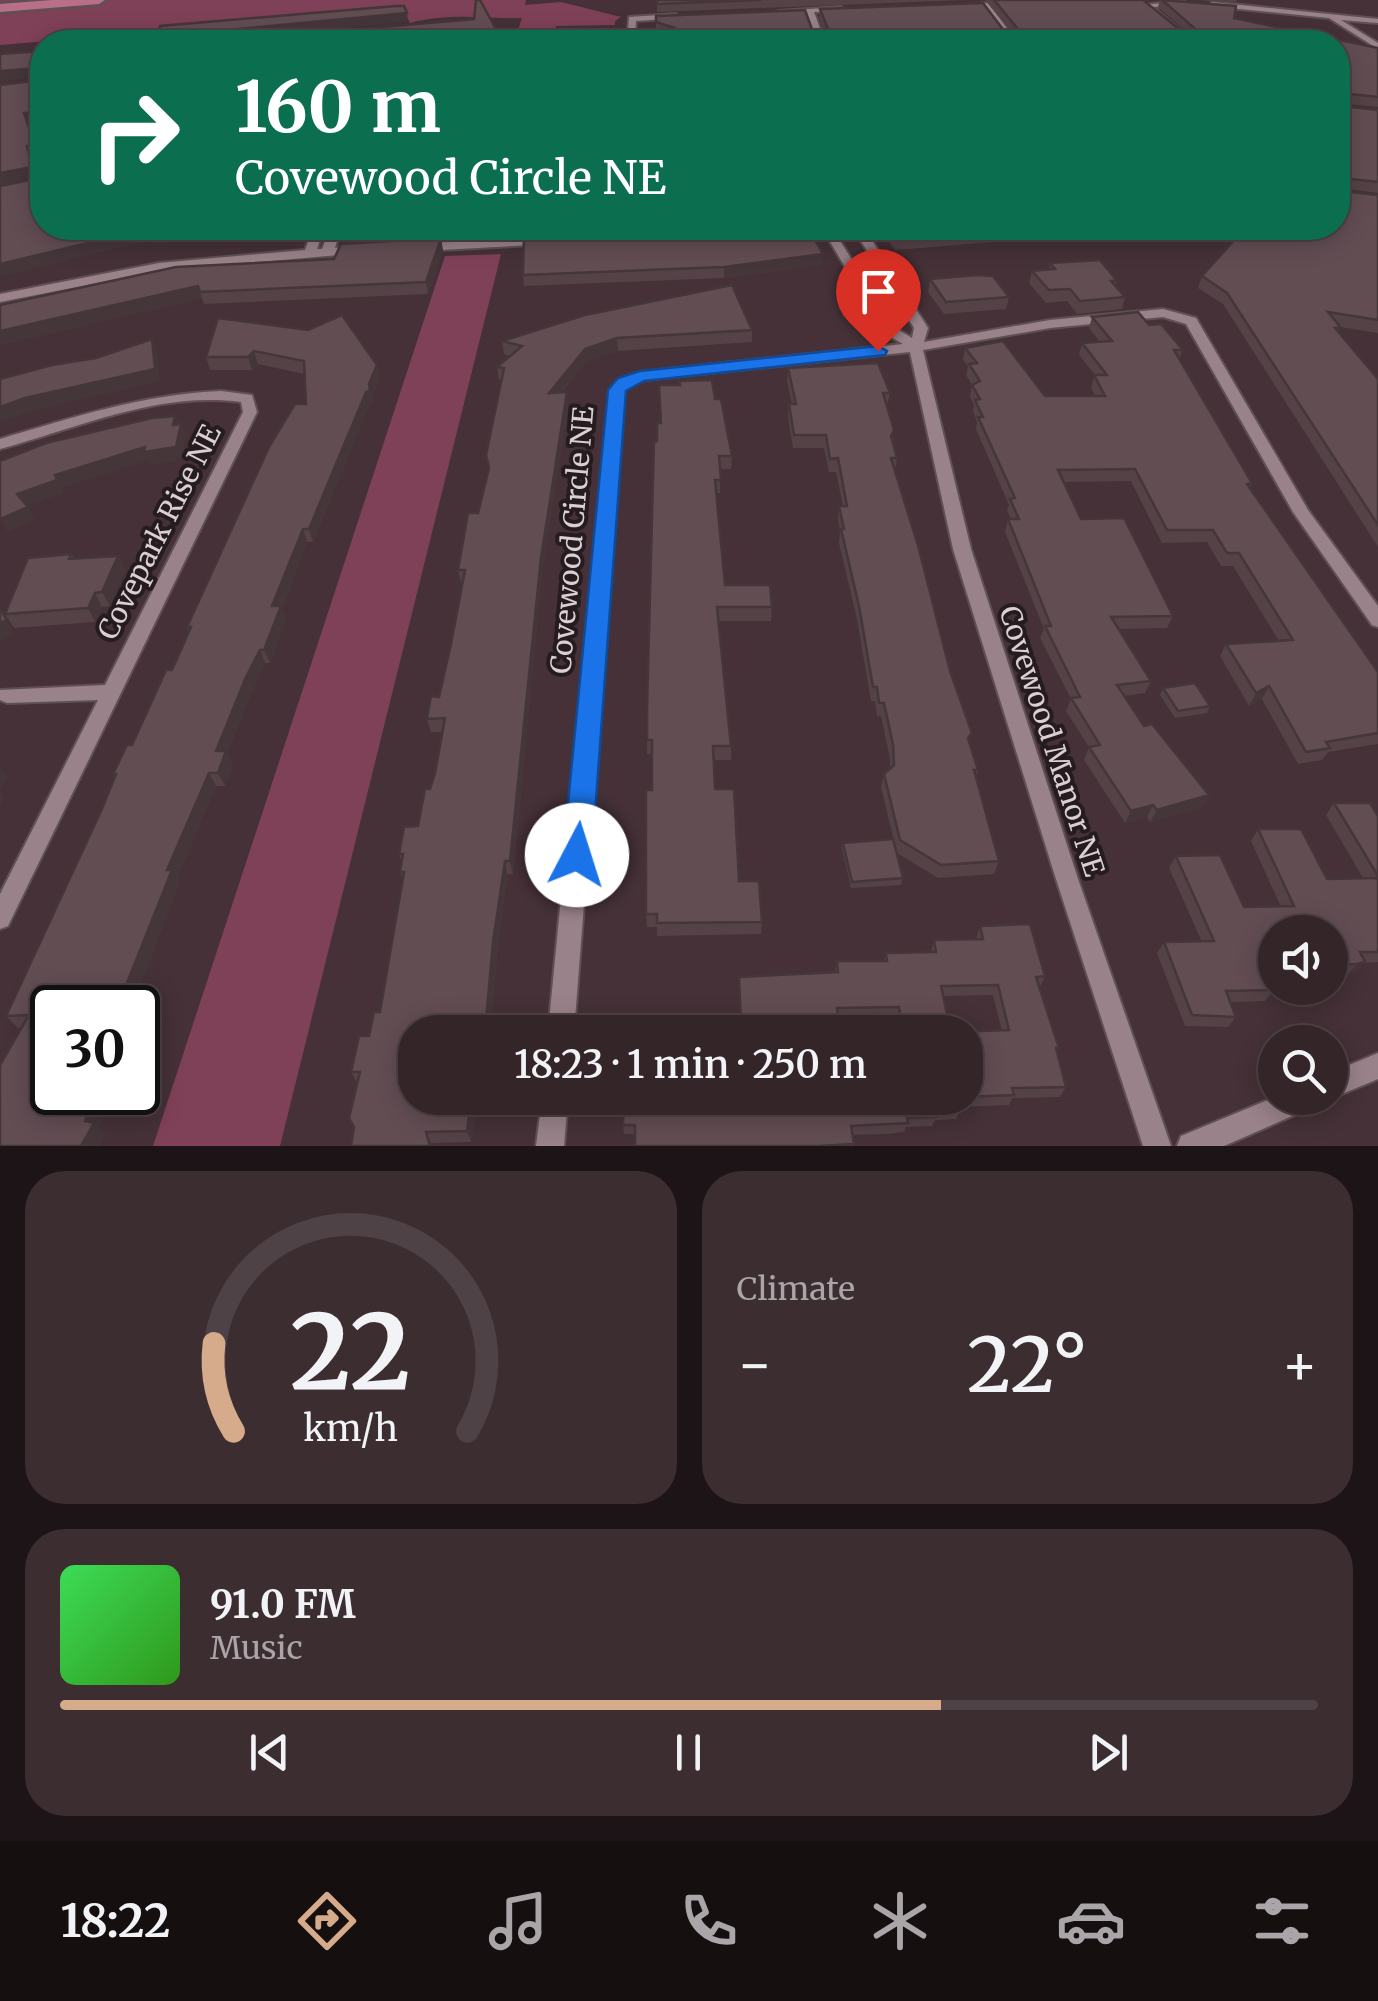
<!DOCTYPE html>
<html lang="en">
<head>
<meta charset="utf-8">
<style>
	:root { --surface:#342529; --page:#3c2d31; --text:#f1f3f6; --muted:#a9a5a8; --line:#4e4246; --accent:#d6ab8b }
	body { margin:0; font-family:Merriweather,serif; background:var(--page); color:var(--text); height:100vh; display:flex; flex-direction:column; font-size:38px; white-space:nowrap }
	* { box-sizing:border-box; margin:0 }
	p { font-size:32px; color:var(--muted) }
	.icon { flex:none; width:55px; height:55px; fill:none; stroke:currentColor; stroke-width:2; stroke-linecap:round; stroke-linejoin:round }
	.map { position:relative; height:1146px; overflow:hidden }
	.panel { display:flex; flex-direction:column; gap:25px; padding:25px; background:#1d1417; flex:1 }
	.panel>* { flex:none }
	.hud { position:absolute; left:30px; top:30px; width:1320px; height:210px; border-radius:40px; box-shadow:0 5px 25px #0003,0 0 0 2px var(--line); background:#0b6e4f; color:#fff; overflow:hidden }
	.buttons { position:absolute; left:1258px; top:915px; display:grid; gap:20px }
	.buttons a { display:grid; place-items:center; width:90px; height:90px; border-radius:50%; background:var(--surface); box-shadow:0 5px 25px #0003,0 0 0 2px var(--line); font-size:50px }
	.speed { position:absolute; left:30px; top:985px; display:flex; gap:20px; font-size:50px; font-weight:700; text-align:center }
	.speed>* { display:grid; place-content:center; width:130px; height:130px; border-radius:50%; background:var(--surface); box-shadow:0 5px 25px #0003,0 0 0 2px var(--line); line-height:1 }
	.speed .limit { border:5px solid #111; border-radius:15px; background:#fff; color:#111 }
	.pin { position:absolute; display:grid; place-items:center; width:85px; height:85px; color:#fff; margin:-102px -42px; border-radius:50% 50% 50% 0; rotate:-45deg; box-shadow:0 0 10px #0007 }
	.pin .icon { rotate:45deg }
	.me { position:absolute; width:110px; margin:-55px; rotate:5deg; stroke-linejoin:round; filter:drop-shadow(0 0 8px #0008) }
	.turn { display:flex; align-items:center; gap:35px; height:210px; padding:0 40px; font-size:45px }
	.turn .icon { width:130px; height:130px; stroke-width:2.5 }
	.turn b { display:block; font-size:70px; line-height:85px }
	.big { font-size:75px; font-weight:600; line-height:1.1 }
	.panel .card { flex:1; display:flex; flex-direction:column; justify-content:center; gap:15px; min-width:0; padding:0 35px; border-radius:40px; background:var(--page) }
	.panel .dial { align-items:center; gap:0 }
	.dial svg { height:260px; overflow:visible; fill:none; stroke:var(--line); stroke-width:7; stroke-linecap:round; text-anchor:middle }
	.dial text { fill:var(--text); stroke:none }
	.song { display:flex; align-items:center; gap:30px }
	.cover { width:120px; height:120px; border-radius:15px; background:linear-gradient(135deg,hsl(130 70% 55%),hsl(110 70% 35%)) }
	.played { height:10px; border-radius:5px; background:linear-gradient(90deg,var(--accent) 70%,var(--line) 70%) }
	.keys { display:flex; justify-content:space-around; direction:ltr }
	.heat { display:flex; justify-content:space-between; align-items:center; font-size:55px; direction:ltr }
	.panel .tiles { flex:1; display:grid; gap:25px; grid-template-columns:1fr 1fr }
	.card:last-child { grid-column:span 2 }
	.trip { position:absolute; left:398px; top:1015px; width:585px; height:100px; border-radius:40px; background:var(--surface); box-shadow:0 5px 25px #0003,0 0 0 2px var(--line); font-weight:600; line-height:100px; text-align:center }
	.tab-bar { display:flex; height:160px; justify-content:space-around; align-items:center; background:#150f10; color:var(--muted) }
	.tab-bar .icon { width:70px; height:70px }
	.tab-bar .selected { color:var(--accent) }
	.tab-bar b { font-size:45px; color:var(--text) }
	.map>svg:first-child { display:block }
	.green { fill:#7f4158 }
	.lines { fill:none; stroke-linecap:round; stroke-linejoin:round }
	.minor-casing { stroke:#5f5054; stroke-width:4 }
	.highway-casing { stroke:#5f5054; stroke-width:5 }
	.minor { fill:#998289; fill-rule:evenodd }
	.highway { fill:#b96f88; fill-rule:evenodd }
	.wall { fill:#544247; fill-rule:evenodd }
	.shaded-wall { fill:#45363a }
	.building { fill:#624d53; stroke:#45363a; stroke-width:2.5; fill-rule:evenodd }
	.route { fill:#1a73e8; stroke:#114b97; stroke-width:2.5 }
	.labels { text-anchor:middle; stroke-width:8; stroke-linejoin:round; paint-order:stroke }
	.street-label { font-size:28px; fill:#dccfd3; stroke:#251c1f }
</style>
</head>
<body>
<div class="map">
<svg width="1378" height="1146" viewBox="0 0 1378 1146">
	<rect width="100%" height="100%" fill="#453137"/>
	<g class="green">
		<path d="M0,0H591H526L525,5L561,2L621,17L615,21V25L556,26L551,42H514L522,18C478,19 453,12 410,23L404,11L0,45Z"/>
		<polygon points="501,254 280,1146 153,1146 445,256"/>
	</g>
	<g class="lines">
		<defs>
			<g id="minor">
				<polygon points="1184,1 1181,5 1153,7 1194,42 1186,42 1142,5"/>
				<polygon points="1212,2 1378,19 1378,23 1341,20 1378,43 1378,49 1329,18 1209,6"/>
				<polygon points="988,3 1016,40 1017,42 1009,42 983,7 958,6"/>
				<polygon points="841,7 844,11 814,12 825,42 817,42 806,12 778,11"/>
				<polygon points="676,14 679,18 636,21 635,42 627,42 629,17"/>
				<polygon points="42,180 42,186 0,195 0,189"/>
				<polygon points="313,228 324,228 317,249 322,249 330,228 341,228 335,248 361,245 367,249 361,253 159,271 0,302 0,294 159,263 305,250"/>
				<polygon points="822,228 832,228 894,327 912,338 914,328 853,228 864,228 928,328 924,342 1050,320 1163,309 1196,318 1308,510 1378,606 1378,627 1372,625 1293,512 1186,324 1163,317 1050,328 923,350 971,549 1078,879 1171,1146 1143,1146 1056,879 953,549 910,352 643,380 630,385 624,392 574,1032 548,1032 610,391 620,379 640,372 903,344 884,333"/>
				<polygon points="545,239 549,240 549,244 422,251 416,247 422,243"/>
				<path d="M221,391L252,395L257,412L8,926L0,929V894L98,700L7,703L0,700V690L105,685L243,412L241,402C158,391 78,428 0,449V439C73,417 145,394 221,391Z"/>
				<polygon points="1378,1053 1378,1079 1330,1099 1326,1098 1330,1098 1330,1073"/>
				<polygon points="1275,1097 1317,1098 1313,1107 1224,1146 1177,1146 1181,1136"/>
				<polygon points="542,1098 568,1098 564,1146 536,1146"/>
			</g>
			<polygon id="highway" points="52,0 105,0 99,4 0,12 0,4"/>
		</defs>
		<use href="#minor" class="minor-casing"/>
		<use href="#highway" class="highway-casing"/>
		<use href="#minor" class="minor"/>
		<use href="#highway" class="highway"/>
	</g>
	<g class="wall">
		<polygon points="657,0 966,0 657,12"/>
		<polygon points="985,0 1147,0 1145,1 1189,37 1191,36 1158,7 1160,0 1173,0 1234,18 1378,48 1378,107 1338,103 1342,106 1378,110 1378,193 1340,188 1342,191 1378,195 1378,333 1340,327 1338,332 1378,379 1378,547 1223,304 1198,288 1202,276 1243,230 1021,233 1018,234 1017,240 895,250 880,228 1338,228 1338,42 671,42 673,36 656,30 656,16 826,37 819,18 820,9 1008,36 1014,35"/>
		<polygon points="1198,0 1237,0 1236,3"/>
		<polygon points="348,228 449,228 446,237 350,242 347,230"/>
		<polygon points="526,228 629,228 527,233"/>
		<polygon points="665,228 822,265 724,278 524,286 523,275"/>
		<polygon points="443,250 428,294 204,304 202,298 0,345 0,305 334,259"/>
		<polygon points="1050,263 1117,281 1115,286 1125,297 1122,309 1077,314 1067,301 1046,303 1029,283 1032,271 1049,270"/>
		<polygon points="930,279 1009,297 1006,309 944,314 928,292"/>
		<polygon points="1092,317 1149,325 1183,350 1179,359 1252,483 1250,488 1378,672 1378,744 1328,752 1322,760 1298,764 1262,699 1249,706 1220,656 1226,644 1279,641 1233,566 1221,566 1207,542 1162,543 1131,481 1064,482 1081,519 1173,616 1167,628 1119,629 1151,681 1145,693 1124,696 1144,726 1209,795 1202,808 1150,822 1147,817 1125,823 1084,760 1089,747 1066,711 1071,699 1040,638 1044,629 1005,532 1008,519 1011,519 1007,511 1009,505 976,429 977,422 973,411 974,405 970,397 972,385 966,375 968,366 963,360 965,348 1045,396 1095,396 1091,387 1095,375 1079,355 1082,343 1100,342 1089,328"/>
		<polygon points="218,318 380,378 372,397 373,404 369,405 313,542 307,542 282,609 286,620 270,663 265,663 252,691 227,753 233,765 225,786 216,786 177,878 180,883 52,1008 99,1128 105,1134 98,1146 22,1028 18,1028 6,1016 102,809 115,778 113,774 132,745 172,670 189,632 187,627 306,404 304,374 258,364 252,370 210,370 206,357"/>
		<polygon points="752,330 752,342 618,351 586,361 561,393 568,405 542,571 513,874 507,874 497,955 490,1032 415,1032 477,1098 471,1142 431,1143 357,1083 351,1072 380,1012 403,880 400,872 402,863 399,854 418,826 435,773 443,732 431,732 427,719 439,697 463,583 461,583 458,570 478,513 489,469 502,380 499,380 497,367 510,356 504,354 502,341"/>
		<polygon points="788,368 890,393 887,406 897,458 895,470 978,770 976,776 999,861 994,874 938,878 897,853 881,787 884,774 890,768 890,759 881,716 877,716 875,701 871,701 857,619 839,543 840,532 838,519 839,506 843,506 836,472 829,472 824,448 793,448 788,417 789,404 792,404 787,381"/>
		<polygon points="715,399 732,456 731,469 720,469 720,493 716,493 725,585 772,607 771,621 718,621 731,746 731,760 714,760 715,789 739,881 762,922 761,934 657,936 657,927 647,927 646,914 652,754 647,754 647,709 657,441 661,423"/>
		<polygon points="71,554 74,558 118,556 125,569 110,606 102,607 95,622 14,628 5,614"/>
		<polygon points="1163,688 1210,706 1207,713 1175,718 1160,695"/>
		<polygon points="1334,803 1378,816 1378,962 1364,963 1355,973 1347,975 1330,976 1330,932 1275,932 1275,987 1273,987 1274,990 1265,1001 1230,1002 1236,1017 1228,1027 1185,1026 1157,953 1164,942 1202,942 1169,868 1176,856 1244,907 1281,907 1251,841 1258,829 1327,879 1363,878 1326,815"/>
		<polygon points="843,843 903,878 901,885 851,888 842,849"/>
		<path d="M980,926L1045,976L1040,987L1059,1048L1057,1052L1066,1087L1060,1097L1012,1098L1009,1105L960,1107V1110L956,1119L935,1120L932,1126L906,1127L904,1132L888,1134L852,1135L853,1146H635V1134H624L623,1125L965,1098V1032H898L895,1017L838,1018L836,1027L740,1032L739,977L835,972L837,961H884L886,953L931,952L934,940L976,939ZM993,995L1002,1031L951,1032L943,996Z"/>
	</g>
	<g class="shaded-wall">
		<polygon points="407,13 408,22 242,38 236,33 239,29"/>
		<polygon points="38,68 42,77 0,81 0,71"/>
		<polygon points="42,94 42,115 40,122 28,123 39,155 32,157 37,177 0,185 0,173 27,146 24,113"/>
		<polygon points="151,228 297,228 297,231 214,239 213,233 157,244 155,239 0,277 0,264"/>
		<polygon points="441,238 443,250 428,294 426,282"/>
		<polygon points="823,254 822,265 724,278 724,267"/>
		<polygon points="198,286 202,298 0,345 0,331"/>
		<polygon points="617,338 618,351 586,361 550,406 549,393 585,349"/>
		<polygon points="152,339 157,351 160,381 32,411 0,422 0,407"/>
		<polygon points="254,351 258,364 252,370 248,357"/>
		<polygon points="377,365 380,378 372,397 373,404 369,405 313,542 309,529"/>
		<polygon points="567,392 568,405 542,571 513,874 510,861 541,558"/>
		<polygon points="175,416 180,428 181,424 186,436 181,460 149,465 148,461 61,488 64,493 24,507 17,494 55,475 145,447 173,425"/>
		<polygon points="28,507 35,520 7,532 0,519"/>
		<polygon points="303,529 307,542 282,609 286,620 270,663 264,650 272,606"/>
		<polygon points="118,556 125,569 110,606 102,592"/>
		<polygon points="95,593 102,607 95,622 88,608"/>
		<polygon points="0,608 15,634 0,641"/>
		<polygon points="260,650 265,663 252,691 227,753 233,765 225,786 218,773 216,751 246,677"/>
		<polygon points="1269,686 1262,699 1249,706 1256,693"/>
		<polygon points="0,766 8,777 0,790"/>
		<polygon points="209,773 216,786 177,878 180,883 132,1008 117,1008 167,870"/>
		<polygon points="0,791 5,798 0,806"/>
		<polygon points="1209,795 1202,808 1150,822 1157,810"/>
		<polygon points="1153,805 1147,817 1125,823 1131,811"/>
		<polygon points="505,861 507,874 497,955 490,1032 485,1032 493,942"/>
		<polygon points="1365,962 1355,973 1347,975 1357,964"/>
		<polygon points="100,1092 116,1092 99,1128 105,1134 98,1146 81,1146 85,1121"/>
		<polygon points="471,1098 477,1098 471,1142 467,1131"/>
	</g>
	<g class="building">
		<polygon points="476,0 480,0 503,42 96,42 136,29 159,32 160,26 396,6 404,6 407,13 239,29 236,33 240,37 266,37 474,19"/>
		<polygon points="657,0 761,0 657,4"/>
		<polygon points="994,0 1143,0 1189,37 1200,33 1162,0 1236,6 1234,18 1378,48 1378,97 1342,93 1338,102 1342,106 1378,110 1378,182 1343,178 1339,188 1342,191 1378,195 1378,320 1328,312 1341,328 1335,328 1378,379 1378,525 1227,293 1202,276 1245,228 1338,228 1338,42 1147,42 1144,41 1107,42 671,42 675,28 656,22 656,16 805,10 814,35 826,37 829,32 820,9 983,3 1008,36 1022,34"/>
		<polygon points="572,29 607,35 606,42 569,42"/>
		<polygon points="42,51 42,94 36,112 24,113 35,145 27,146 32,167 0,173 0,85 41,80 42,71 38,68 0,71 0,54"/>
		<polygon points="35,179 38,190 42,189 42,228 179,228 153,232 151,228 0,264 0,186"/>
		<polygon points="348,228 400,228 347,230"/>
		<polygon points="665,228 804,228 807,234 811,233 823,254 724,267 523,275 524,235"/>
		<polygon points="889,228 1018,228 1020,229 897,239"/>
		<polygon points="441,238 426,282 200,292 198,286 0,331 0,305 176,267 334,259 341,244"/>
		<polygon points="1100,260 1117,281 1111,281 1125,297 1080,301 1070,289 1049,290 1032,271 1055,269 1050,263"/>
		<polygon points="977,275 993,276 1009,297 946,302 930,279"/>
		<polygon points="732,285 752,330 617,338 585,349 549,393 567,392 541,558 510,861 505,861 493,942 485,1032 415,1032 415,1098 471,1098 467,1131 426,1132 430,1146 351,1146 354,1127 349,1118 360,1072 351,1072 359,1036 369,1036 374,1012 380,1012 404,872 400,872 403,854 399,854 404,827 418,826 425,789 430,789 435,773 445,718 427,719 431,696 439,697 451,644 465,570 458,570 468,513 478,513 489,468 486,455 504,368 497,367 522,346 502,341 585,315"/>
		<polygon points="1138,312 1149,325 1161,324 1183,350 1174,350 1252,483 1247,484 1378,672 1378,733 1326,742 1330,748 1306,752 1269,686 1256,693 1226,644 1293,640 1239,553 1227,553 1213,530 1167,530 1135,469 1058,470 1081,519 1124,518 1173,616 1111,617 1151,681 1117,685 1144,726 1152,724 1209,795 1157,810 1153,805 1131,811 1089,747 1100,745 1071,698 1080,697 1045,626 1051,626 1008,519 1019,519 1010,499 1015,498 978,417 983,417 975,400 980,399 972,385 980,381 969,364 977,363 965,348 1003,341 1045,396 1105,396 1094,375 1107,375 1082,343 1112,341 1092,317"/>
		<polygon points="342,315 377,365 369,384 370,391 366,392 309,529 303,529 272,606 281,606 264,650 260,650 246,677 216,751 226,751 218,773 209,773 167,870 172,870 117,1008 52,1008 52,1092 100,1092 85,1121 94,1123 81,1146 0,1146 0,1065 29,1015 6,1016 102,809 116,774 113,774 127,745 132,745 166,670 172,670 191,627 187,627 269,447 295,404 306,404 304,361 254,351 248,357 206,357 218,318 308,330"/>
		<polygon points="152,339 155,369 25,398 0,407 0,379 52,365 96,358"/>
		<polygon points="878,363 890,393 883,393 894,430 891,436 897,458 891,458 919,549 950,671 972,733 968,738 978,770 974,770 999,861 941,865 900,840 884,774 894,765 893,745 884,703 879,703 877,687 873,687 859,606 841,529 844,529 839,506 847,506 838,458 830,459 826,435 794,435 789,404 796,404 788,368"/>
		<polygon points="712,380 715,399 721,399 732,456 719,456 721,480 715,480 725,585 770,585 772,607 717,607 731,746 713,746 715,789 734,789 739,881 759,881 762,922 657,923 657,914 646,914 646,790 652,790 652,740 647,740 647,709 654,442 657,441 657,423 661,423 659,385 680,385 679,381"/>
		<polygon points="175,416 173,425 181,424 176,447 144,452 145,447 55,475 57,480 17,494 28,507 0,519 0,461 46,443 152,418"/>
		<polygon points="71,554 69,559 118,556 102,592 95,593 88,608 5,614 28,558"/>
		<polygon points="0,609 7,620 0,623"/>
		<polygon points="1195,683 1210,706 1178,711 1163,688"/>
		<polygon points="1334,803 1370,803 1378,816 1378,876"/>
		<polygon points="1258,829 1301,829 1327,879 1378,878 1378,952 1360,952 1365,962 1357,964 1330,965 1330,932 1275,932 1275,976 1271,976 1274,990 1226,991 1236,1017 1192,1015 1164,942 1214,941 1176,856 1220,855 1244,907 1294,906"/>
		<polygon points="893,839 903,878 852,882 843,843"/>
		<path d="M1030,924L1045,976L1036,977L1059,1048H1056L1066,1087L1012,1088L1014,1095L965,1097V1032H903L899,1007L837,1008L838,1016L741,1022L739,977L838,972L837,961H887L886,953L936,952L934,940L983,939L980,926ZM998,985L1009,1030L951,1032L941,986Z"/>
		<polygon points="624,1098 959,1098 960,1110 935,1110 936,1117 907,1118 908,1123 851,1126 854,1144 818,1146 635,1146 635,1125 623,1125"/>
	</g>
	<polygon class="route" points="878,346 887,351 885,355 644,381 626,391 592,855 588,864 577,868 567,864 563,855 608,390 618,378 640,371"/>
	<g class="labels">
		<g class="street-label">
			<text transform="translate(159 532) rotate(-63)" y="10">Covepark Rise NE</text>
			<text transform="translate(572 540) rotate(-85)" y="10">Covewood Circle NE</text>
			<text transform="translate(1052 741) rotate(72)" y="10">Covewood Manor NE</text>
		</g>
	</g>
</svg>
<div class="buttons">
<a><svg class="icon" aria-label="sound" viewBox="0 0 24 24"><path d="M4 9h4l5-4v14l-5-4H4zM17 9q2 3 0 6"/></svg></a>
<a><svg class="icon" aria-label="search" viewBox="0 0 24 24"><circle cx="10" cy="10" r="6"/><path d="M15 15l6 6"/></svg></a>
</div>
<div class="speed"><div class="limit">30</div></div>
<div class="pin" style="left:878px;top:351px;background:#d93025"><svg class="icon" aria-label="arrive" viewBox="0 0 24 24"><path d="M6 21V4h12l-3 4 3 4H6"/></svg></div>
<svg class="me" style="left:577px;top:855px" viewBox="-20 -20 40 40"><circle r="19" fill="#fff"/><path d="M0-13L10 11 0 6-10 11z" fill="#1a73e8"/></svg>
<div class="trip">18:23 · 1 min · 250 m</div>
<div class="hud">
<div class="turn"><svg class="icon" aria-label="right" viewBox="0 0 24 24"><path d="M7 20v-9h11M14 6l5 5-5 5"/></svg><div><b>160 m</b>Covewood Circle NE</div></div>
</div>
</div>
<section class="panel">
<div class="tiles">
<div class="card dial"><svg viewBox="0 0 100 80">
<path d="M14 69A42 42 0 1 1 86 69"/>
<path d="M14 69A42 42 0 0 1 8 42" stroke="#d6ab8b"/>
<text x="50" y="56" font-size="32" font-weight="700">22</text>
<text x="50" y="72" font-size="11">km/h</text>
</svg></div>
<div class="card"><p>Climate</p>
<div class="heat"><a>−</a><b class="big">22°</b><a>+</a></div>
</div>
<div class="card">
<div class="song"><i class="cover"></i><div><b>91.0 FM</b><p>Music</p></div></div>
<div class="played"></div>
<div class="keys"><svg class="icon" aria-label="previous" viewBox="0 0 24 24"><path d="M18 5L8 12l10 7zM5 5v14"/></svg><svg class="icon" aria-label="pause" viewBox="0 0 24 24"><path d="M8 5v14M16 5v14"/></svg><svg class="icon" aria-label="next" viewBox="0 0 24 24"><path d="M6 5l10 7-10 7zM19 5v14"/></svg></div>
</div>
</div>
</section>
<nav class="tab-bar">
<b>18:22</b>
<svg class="icon selected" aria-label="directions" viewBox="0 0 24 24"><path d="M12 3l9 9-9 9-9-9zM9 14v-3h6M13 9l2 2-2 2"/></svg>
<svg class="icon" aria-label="music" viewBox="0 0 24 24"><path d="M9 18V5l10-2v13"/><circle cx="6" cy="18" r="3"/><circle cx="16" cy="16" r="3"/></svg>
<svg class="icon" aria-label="phone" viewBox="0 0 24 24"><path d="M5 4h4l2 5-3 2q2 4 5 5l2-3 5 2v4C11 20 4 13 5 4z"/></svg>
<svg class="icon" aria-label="climate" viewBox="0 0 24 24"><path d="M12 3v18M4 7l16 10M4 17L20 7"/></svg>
<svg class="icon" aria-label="car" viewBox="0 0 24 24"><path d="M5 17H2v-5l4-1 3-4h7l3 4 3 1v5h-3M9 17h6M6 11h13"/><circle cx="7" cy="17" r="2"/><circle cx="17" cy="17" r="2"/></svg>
<svg class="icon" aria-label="filters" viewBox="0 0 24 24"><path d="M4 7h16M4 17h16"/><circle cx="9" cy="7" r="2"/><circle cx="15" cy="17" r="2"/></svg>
</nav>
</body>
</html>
